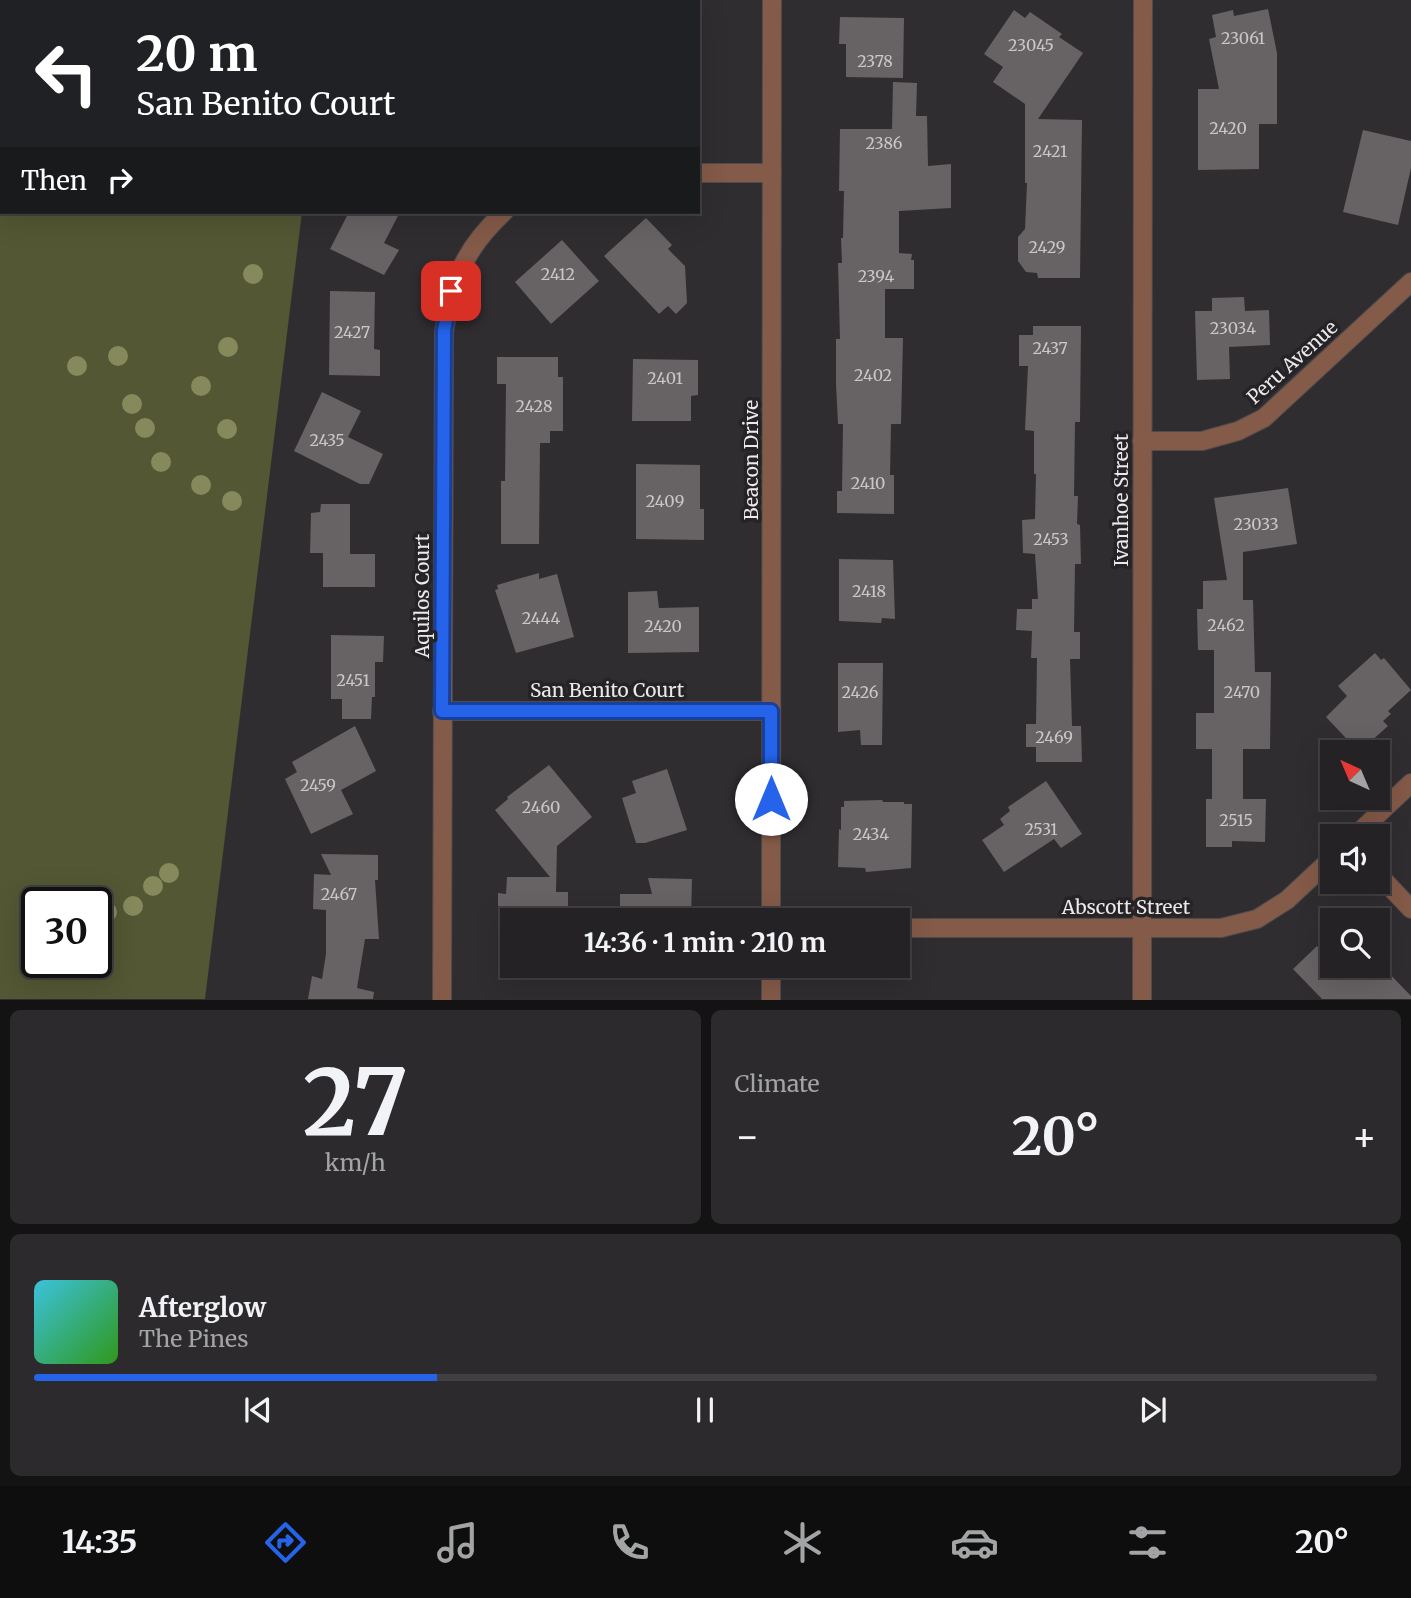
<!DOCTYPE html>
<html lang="en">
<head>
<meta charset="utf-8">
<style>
	:root { --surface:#242224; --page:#2c2a2c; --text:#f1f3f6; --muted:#a3a4a6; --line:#413f41; --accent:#2563eb }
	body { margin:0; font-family:Merriweather,serif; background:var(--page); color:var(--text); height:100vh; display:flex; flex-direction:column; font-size:26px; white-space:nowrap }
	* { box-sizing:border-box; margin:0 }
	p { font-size:23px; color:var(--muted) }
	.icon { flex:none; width:38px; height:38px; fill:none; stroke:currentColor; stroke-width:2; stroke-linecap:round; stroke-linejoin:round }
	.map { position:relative; height:1000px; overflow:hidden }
	.drawer { display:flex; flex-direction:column; gap:10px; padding:10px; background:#141314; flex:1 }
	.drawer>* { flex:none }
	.top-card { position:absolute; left:0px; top:0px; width:700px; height:214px; box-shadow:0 7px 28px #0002,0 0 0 2px var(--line); background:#202124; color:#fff; overflow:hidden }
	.needle { width:46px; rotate:316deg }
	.buttons { position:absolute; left:1320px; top:740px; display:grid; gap:14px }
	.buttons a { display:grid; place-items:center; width:70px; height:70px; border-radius:0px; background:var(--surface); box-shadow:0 7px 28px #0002,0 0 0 2px var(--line); font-size:35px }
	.speed { position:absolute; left:21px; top:887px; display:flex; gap:14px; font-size:35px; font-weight:700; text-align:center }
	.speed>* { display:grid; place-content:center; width:91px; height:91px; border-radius:50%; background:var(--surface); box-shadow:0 7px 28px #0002,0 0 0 2px var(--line); line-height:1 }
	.speed .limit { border:4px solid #111; border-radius:10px; background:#fff; color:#111 }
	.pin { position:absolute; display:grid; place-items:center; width:60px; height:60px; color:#fff; margin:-30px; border-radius:14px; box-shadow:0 4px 10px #0006 }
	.me { position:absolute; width:77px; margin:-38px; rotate:0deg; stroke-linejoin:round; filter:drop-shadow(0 0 5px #0008) }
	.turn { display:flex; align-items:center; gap:24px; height:147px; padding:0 21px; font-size:32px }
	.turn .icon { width:91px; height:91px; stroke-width:2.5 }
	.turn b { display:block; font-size:49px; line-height:60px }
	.then { display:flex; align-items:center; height:66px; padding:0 21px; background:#0003; gap:14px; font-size:26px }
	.big { font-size:52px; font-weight:700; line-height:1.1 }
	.drawer .tile { flex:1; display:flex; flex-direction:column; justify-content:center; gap:10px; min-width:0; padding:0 24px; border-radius:10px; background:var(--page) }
	.drawer .dial { align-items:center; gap:0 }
	.dial b { font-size:91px; line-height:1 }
	.song { display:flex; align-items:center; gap:21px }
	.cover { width:84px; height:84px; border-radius:10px; background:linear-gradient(135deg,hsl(190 70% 55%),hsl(110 70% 35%)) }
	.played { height:7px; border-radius:4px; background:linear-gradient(90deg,var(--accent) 30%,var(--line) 30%) }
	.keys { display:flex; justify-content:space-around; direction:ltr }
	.heat { display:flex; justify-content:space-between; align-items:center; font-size:38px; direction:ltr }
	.drawer .tiles { flex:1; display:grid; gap:10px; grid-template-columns:1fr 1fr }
	.tile:last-child { grid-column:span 2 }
	.trip { position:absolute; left:500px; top:908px; width:410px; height:70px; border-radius:0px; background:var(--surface); box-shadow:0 7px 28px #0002,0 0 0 2px var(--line); font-weight:700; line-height:70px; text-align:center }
	.tabs { display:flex; height:112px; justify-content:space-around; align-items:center; background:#0e0e0e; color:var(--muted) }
	.tabs .icon { width:49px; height:49px }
	.tabs .active { color:var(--accent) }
	.tabs b { font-size:32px; color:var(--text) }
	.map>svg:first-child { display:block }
	.green { fill:#535733; fill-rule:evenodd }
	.building { fill:#676263 }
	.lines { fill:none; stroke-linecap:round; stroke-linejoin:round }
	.minor-casing { stroke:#4e4b4e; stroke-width:20 }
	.minor { stroke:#845a48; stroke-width:18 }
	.tree { fill:#85895c }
	.route-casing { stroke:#184099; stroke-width:18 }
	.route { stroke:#2563eb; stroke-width:12 }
	.labels { text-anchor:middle; stroke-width:7; stroke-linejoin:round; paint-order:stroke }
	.number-label { font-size:16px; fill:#cac7c9 }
	.street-label { font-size:19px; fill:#ebe9eb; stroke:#262326 }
</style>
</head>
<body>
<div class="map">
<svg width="1411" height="1000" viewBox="0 0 1411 1000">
	<rect width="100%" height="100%" fill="#302d30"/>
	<path class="green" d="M0,0H572L2,2V212H302L205,999H0ZM37,903H96V962H37Z"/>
	<g class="building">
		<polygon points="1268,9 1277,53 1277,124 1259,124 1259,169 1198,170 1198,89 1219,89 1209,39 1216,37 1212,15 1233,10 1234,16"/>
		<polygon points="1014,10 1025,18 1030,12 1062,34 1059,37 1083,53 1038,119 1082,120 1080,278 1038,278 1037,273 1026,272 1018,261 1018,237 1025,229 1027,183 1025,183 1025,104 993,82 1003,67 984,54"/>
		<polygon points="840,17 904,18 903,78 846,77 846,44 839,44"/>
		<polygon points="893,82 917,83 916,116 927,116 928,166 951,164 951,208 899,211 899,253 912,254 911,260 914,260 914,289 885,289 885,338 903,338 901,424 891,424 890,475 894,475 894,514 837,513 837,491 842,491 843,424 838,424 836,384 836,339 840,339 838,263 842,263 841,238 843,238 844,191 839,191 840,129 892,129"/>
		<polygon points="1363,130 1411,141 1411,168 1398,225 1343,212"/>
		<polygon points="349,212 400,212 384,243 399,250 384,275 330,249"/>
		<polygon points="646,218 672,245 668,249 685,266 687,303 676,314 668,306 659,314 604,256"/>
		<polygon points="562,240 599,281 551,324 515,282"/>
		<polygon points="330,291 375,292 374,349 380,350 380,376 329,375"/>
		<polygon points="1244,297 1245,311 1269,310 1270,345 1229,347 1230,379 1197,380 1195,311 1212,311 1212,298"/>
		<polygon points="1033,326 1081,326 1080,422 1075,422 1074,496 1078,496 1077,524 1080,525 1081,564 1075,564 1074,632 1080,632 1080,659 1070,659 1072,726 1081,726 1082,762 1036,762 1036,747 1026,747 1026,724 1036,724 1037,658 1031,658 1032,631 1016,630 1017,609 1032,609 1032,599 1038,599 1035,554 1023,553 1022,520 1035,519 1036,474 1034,474 1034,431 1025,430 1028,366 1019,366 1019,335 1033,335"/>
		<polygon points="497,357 558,357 558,377 563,377 563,431 550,431 550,443 540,443 539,544 501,544 501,481 505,481 506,384 497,384"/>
		<polygon points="633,359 698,360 698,395 691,396 691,421 632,421"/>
		<polygon points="322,392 361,411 348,437 383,454 369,484 360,484 294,451"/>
		<polygon points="636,464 700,465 700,509 704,509 704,540 636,539"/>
		<polygon points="1288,488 1297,544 1243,552 1243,600 1253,600 1255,672 1271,672 1270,749 1243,749 1243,799 1266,799 1265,842 1232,841 1232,847 1206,847 1206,799 1212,799 1212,749 1196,749 1196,713 1214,713 1214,650 1198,650 1197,609 1203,609 1203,581 1227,580 1214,498"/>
		<polygon points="321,504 350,504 350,554 375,554 375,587 323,587 323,553 310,553 311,513 320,512"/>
		<polygon points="839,559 893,560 895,619 882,618 881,623 839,621"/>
		<polygon points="539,573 539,579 557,574 574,637 516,653 495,590 498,589 497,585"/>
		<polygon points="657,591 659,608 699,607 699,652 628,653 628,592"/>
		<polygon points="331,635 384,636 383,662 375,662 375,697 372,697 371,719 342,719 342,699 331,699"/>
		<polygon points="1375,653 1381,660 1384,658 1411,690 1388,711 1391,714 1383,721 1388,726 1359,752 1326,717 1347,696 1338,686"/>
		<polygon points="838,663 883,663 882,745 861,745 860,730 838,732"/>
		<polygon points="355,726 376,771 341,790 353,814 311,834 285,779 297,772 292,762"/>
		<polygon points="549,765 592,817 557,846 556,892 568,892 568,915 559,915 559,920 498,920 498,893 506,894 507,877 550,877 495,810 508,799 507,797"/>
		<polygon points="667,769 687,830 645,843 636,843 622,798 636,793 632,781"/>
		<polygon points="1046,781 1082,834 1061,848 1054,839 1004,872 982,840 1004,825 1000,819 1010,811 1008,807"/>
		<polygon points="882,800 883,802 904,802 904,804 912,804 911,868 866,872 865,868 838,867 839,829 841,830 841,807 844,807 844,801"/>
		<polygon points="321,854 378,855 378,880 375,880 379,939 365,939 357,988 374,992 373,999 308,999 312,976 322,979 326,954 326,910 313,909 314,874 331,875"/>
		<polygon points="648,878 692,879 691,920 620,920 620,894 652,894"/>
		<polygon points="1317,946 1332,962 1332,966 1336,966 1344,975 1353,966 1382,966 1411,996 1411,999 1322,999 1293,969"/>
	</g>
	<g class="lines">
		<defs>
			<g id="minor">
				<polyline points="698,173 772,173"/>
				<polyline points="1142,441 1202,441 1238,431 1264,418 1411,282"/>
				<polyline points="442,711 771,711"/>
				<polyline points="1355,836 1411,783"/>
				<polyline points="1377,873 1411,909"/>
				<polyline points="771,920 772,0"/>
				<polyline points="898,928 1221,928 1257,919 1287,900 1332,858"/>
				<path d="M442,1000L444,332C453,279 464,249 504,212"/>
				<polyline points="771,1000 771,966"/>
				<polyline points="1142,1000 1143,0"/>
			</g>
		</defs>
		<use href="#minor" class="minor-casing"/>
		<use href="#minor" class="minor"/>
	</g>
	<g class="tree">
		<circle cx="253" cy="274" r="10"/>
		<circle cx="228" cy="347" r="10"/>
		<circle cx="118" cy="356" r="10"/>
		<circle cx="77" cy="366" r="10"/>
		<circle cx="201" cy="386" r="10"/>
		<circle cx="132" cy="404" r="10"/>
		<circle cx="145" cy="428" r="10"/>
		<circle cx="227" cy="429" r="10"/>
		<circle cx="161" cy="462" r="10"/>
		<circle cx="201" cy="485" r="10"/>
		<circle cx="232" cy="501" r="10"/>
		<circle cx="169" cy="873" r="10"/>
		<circle cx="153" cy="886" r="10"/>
		<circle cx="133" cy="906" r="10"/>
		<circle cx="107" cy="912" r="10"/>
	</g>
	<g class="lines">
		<defs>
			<polyline id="route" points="451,291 444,331 442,711 771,711 771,799"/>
		</defs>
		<use href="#route" class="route-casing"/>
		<use href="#route" class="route"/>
	</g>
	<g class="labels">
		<g class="number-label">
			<text x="1243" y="44">23061</text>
			<text x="1031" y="51">23045</text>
			<text x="875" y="67">2378</text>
			<text x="1228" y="134">2420</text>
			<text x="884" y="149">2386</text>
			<text x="1050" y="157">2421</text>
			<text x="1047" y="253">2429</text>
			<text x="558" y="280">2412</text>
			<text x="876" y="282">2394</text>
			<text x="1233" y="334">23034</text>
			<text x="352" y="338">2427</text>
			<text x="1050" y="354">2437</text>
			<text x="873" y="381">2402</text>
			<text x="665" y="384">2401</text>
			<text x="534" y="412">2428</text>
			<text x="327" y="446">2435</text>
			<text x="868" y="489">2410</text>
			<text x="665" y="507">2409</text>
			<text x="1256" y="530">23033</text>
			<text x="1051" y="545">2453</text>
			<text x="869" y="597">2418</text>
			<text x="541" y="624">2444</text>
			<text x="1226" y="631">2462</text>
			<text x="663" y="632">2420</text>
			<text x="353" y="686">2451</text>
			<text x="860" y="698">2426</text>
			<text x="1242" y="698">2470</text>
			<text x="1054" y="743">2469</text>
			<text x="318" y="791">2459</text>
			<text x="541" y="813">2460</text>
			<text x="1236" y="826">2515</text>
			<text x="1041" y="835">2531</text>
			<text x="871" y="840">2434</text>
			<text x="339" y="900">2467</text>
		</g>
		<g class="street-label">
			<text transform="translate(1292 362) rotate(-42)" y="7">Peru Avenue</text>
			<text transform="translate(751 460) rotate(-90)" y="7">Beacon Drive</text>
			<text transform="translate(1121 500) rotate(-90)" y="7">Ivanhoe Street</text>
			<text transform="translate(422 596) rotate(-90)" y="7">Aquilos Court</text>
			<text x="607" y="697">San Benito Court</text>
			<text x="1126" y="914">Abscott Street</text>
		</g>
	</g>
</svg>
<div class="buttons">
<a><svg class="needle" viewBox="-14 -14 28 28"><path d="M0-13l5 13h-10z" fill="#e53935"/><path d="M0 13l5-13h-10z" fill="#a3a4a6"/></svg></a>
<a><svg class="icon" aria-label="sound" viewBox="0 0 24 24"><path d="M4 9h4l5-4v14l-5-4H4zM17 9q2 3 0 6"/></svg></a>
<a><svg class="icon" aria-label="search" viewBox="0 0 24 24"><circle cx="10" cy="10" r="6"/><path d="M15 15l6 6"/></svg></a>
</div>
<div class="speed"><div class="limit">30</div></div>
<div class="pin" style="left:451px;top:291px;background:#d93025"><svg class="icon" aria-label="arrive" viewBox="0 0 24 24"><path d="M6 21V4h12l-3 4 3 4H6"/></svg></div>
<svg class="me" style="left:771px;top:799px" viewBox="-20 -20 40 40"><circle r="19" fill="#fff"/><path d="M0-13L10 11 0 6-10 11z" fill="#2563eb"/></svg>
<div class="trip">14:36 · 1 min · 210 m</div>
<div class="top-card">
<div class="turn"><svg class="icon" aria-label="left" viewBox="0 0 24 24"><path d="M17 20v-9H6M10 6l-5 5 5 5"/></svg><div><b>20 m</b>San Benito Court</div></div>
<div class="then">Then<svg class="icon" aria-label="right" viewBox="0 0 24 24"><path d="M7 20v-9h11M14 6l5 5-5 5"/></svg></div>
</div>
</div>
<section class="drawer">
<div class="tiles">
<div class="tile dial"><b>27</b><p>km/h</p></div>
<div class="tile"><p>Climate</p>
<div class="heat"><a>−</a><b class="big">20°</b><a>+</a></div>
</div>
<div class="tile">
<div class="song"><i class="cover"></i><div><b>Afterglow</b><p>The Pines</p></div></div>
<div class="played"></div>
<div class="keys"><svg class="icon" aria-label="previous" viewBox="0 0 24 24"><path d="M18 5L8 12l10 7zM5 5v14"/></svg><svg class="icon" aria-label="pause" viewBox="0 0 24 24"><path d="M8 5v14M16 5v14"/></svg><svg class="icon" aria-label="next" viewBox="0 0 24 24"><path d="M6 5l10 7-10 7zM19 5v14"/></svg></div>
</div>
</div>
</section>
<nav class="tabs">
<b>14:35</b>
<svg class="icon active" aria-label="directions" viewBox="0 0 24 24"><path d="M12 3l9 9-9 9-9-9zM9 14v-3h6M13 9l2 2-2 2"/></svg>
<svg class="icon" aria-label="music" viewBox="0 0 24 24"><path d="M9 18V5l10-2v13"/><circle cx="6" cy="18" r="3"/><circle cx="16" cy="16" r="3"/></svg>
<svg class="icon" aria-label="phone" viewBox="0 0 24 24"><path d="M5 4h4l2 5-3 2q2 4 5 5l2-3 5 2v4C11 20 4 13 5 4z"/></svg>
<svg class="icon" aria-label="climate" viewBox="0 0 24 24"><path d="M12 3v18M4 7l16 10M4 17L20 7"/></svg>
<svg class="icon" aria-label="car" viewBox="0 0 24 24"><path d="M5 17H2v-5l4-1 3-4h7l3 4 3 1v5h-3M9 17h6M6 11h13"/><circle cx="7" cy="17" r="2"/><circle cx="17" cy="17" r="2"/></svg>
<svg class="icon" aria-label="filters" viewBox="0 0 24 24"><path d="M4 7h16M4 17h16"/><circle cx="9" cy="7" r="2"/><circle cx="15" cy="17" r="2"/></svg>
<b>20°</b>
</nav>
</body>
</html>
